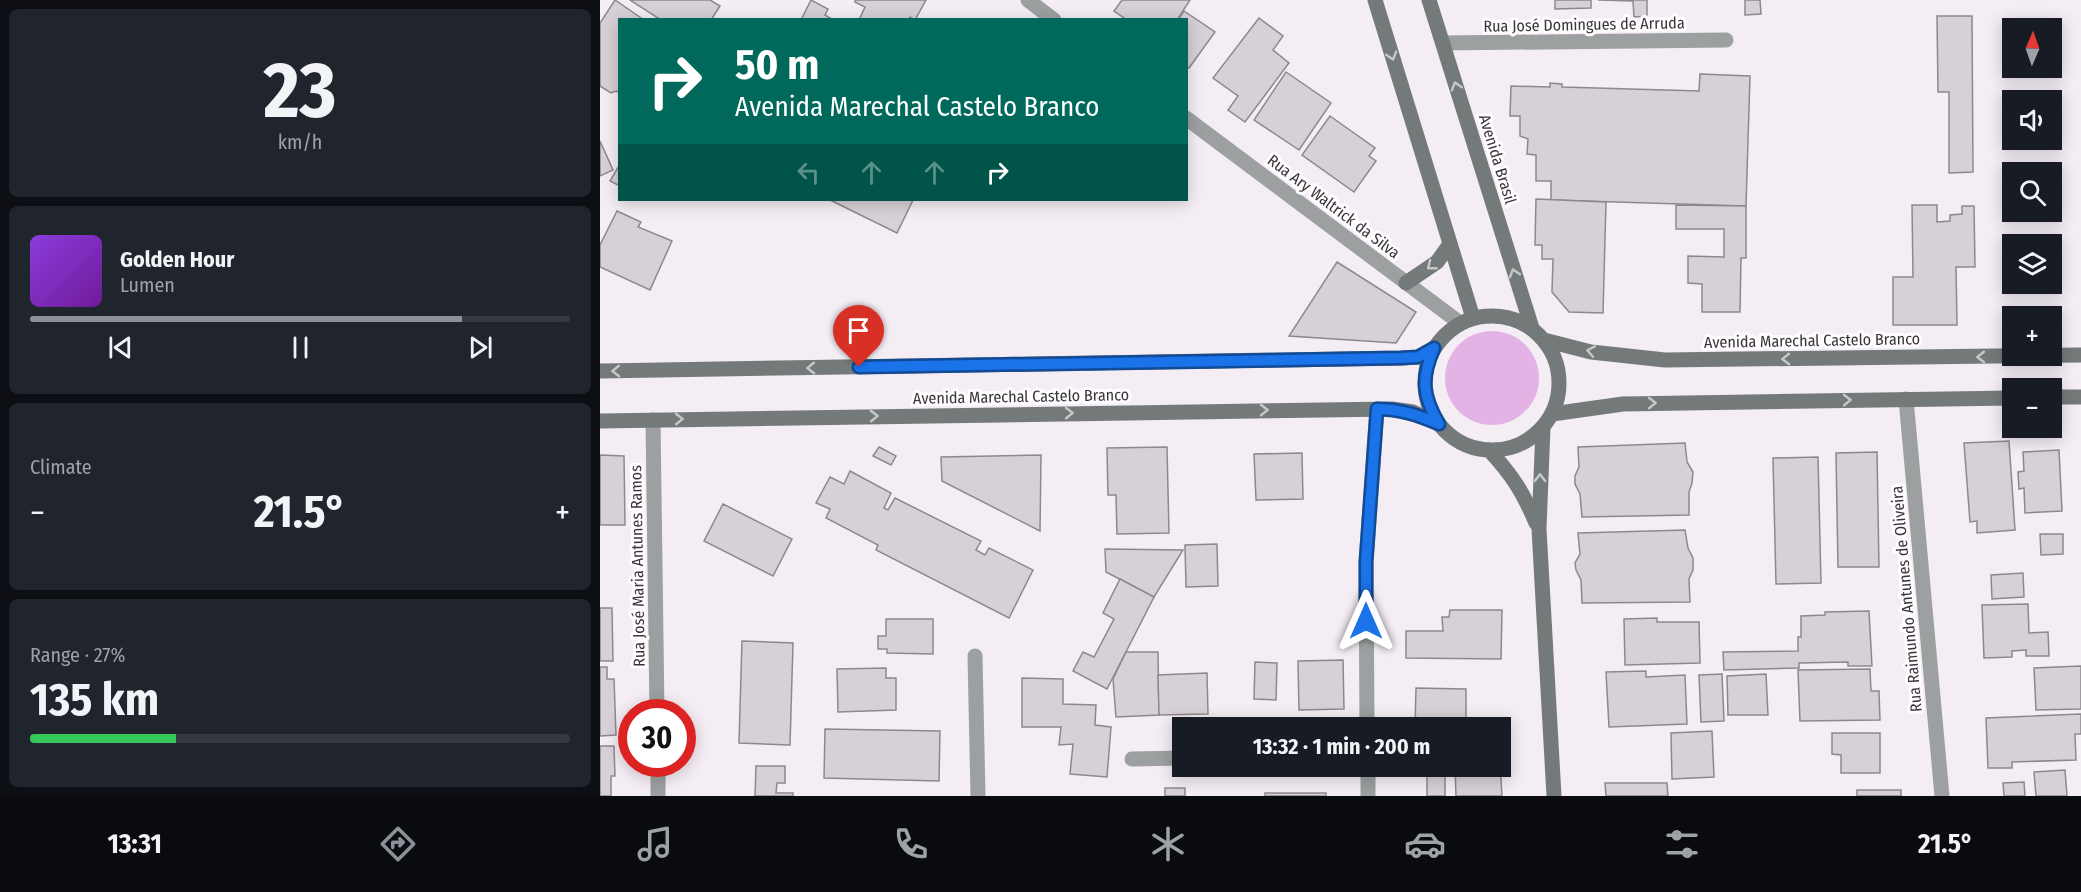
<!DOCTYPE html>
<html lang="en">
<head>
<meta charset="utf-8">
<style>
	:root { --surface:#171b24; --page:#20242c; --text:#f1f3f6; --muted:#9ea1a6; --line:#363941; --accent:#8c9099 }
	body { margin:0; font-family:"Fira Sans Condensed",sans-serif; background:var(--page); color:var(--text); height:100vh; display:flex; flex-direction:column; font-size:22px; white-space:nowrap }
	* { box-sizing:border-box; margin:0 }
	p { font-size:20px; color:var(--muted) }
	.icon { flex:none; width:33px; height:33px; fill:none; stroke:currentColor; stroke-width:2; stroke-linecap:round; stroke-linejoin:round }
	.map { position:relative; flex:1; overflow:hidden }
	.drawer { display:flex; flex-direction:column; gap:9px; padding:9px; background:#0d0f14; width:600px }
	.drawer>* { flex:none }
	.hud { position:absolute; left:18px; top:18px; width:570px; height:183px; border-radius:0px; box-shadow:0 3px 15px #0003; background:#00695c; color:#fff; overflow:hidden }
	.needle { width:39px; rotate:2deg }
	.controls { position:absolute; left:1402px; top:18px; display:grid; gap:12px }
	.controls a { display:grid; place-items:center; width:60px; height:60px; border-radius:0px; background:var(--surface); box-shadow:0 3px 15px #0003; font-size:30px }
	.speed { position:absolute; left:18px; top:699px; display:flex; gap:12px; font-size:30px; font-weight:700; text-align:center }
	.speed>* { display:grid; place-content:center; width:78px; height:78px; border-radius:50%; background:var(--surface); box-shadow:0 3px 15px #0003; line-height:1 }
	.speed .limit { border:9px solid #d22; background:#fff; color:#111 }
	.pin { position:absolute; display:grid; place-items:center; width:51px; height:51px; color:#fff; margin:-62px -26px; border-radius:50% 50% 50% 0; rotate:-45deg; box-shadow:0 0 6px #0007 }
	.pin .icon { rotate:45deg }
	.me { position:absolute; width:66px; margin:-33px; rotate:0deg; stroke-linejoin:round; filter:drop-shadow(0 0 4px #0008) }
	.turn { display:flex; align-items:center; gap:21px; height:126px; padding:0 18px; font-size:27px }
	.turn .icon { width:78px; height:78px; stroke-width:2.5 }
	.turn b { display:block; font-size:42px; line-height:51px }
	.lanes { display:flex; align-items:center; height:57px; padding:0 18px; background:#0003; justify-content:center; gap:30px; direction:ltr }
	.lanes .off { opacity:.35 }
	.big { font-size:45px; font-weight:700; line-height:1.1 }
	.drawer .tile { flex:1; display:flex; flex-direction:column; justify-content:center; gap:9px; min-width:0; padding:0 21px; border-radius:9px; background:var(--page) }
	.drawer .dial { align-items:center; gap:0 }
	.dial b { font-size:78px; line-height:1 }
	.song { display:flex; align-items:center; gap:18px }
	.cover { width:72px; height:72px; border-radius:9px; background:linear-gradient(135deg,hsl(270 70% 55%),hsl(280 70% 35%)) }
	.played { height:6px; border-radius:3px; background:linear-gradient(90deg,var(--accent) 80%,var(--line) 80%) }
	.keys { display:flex; justify-content:space-around; direction:ltr }
	.heat { display:flex; justify-content:space-between; align-items:center; font-size:33px; direction:ltr }
	.charge { height:9px; border-radius:4px; background:linear-gradient(90deg,#34c759 27%,var(--line) 0) }
	.trip { position:absolute; left:572px; top:717px; width:339px; height:60px; border-radius:0px; background:var(--surface); box-shadow:0 3px 15px #0003; font-weight:700; line-height:60px; text-align:center }
	.tabs { display:flex; height:96px; justify-content:space-around; align-items:center; background:#090b0e; color:var(--muted) }
	.tabs .icon { width:42px; height:42px }
	.tabs .current { color:var(--accent) }
	.tabs b { font-size:27px; color:var(--text) }
	main { display:flex; flex:1; min-height:0 }
	.map>svg:first-child { display:block }
	.green { fill:#e4b3e5 }
	.building { fill:#d7d0d7; stroke:#8e888e; stroke-width:1.5 }
	.lines { fill:none; stroke-linecap:round; stroke-linejoin:round }
	.minor { stroke:#9ca0a0; stroke-width:15 }
	.secondary { stroke:#747a7a; stroke-width:15 }
	.oneway { stroke:#c7c8ca }
	.route-casing { stroke:#114b97; stroke-width:15 }
	.route { stroke:#1a73e8; stroke-width:10 }
	.labels { text-anchor:middle; stroke-width:6; stroke-linejoin:round; paint-order:stroke }
	.street-label { font-size:16px; fill:#393639; stroke:#fffcff }
</style>
</head>
<body>
<main>
<section class="drawer">
<div class="tile dial"><b>23</b><p>km/h</p></div>
<div class="tile">
<div class="song"><i class="cover"></i><div><b>Golden Hour</b><p>Lumen</p></div></div>
<div class="played"></div>
<div class="keys"><svg class="icon" aria-label="previous" viewBox="0 0 24 24"><path d="M18 5L8 12l10 7zM5 5v14"/></svg><svg class="icon" aria-label="pause" viewBox="0 0 24 24"><path d="M8 5v14M16 5v14"/></svg><svg class="icon" aria-label="next" viewBox="0 0 24 24"><path d="M6 5l10 7-10 7zM19 5v14"/></svg></div>
</div>
<div class="tile"><p>Climate</p>
<div class="heat"><a>−</a><b class="big">21.5°</b><a>+</a></div>
</div>
<div class="tile"><p>Range · 27%</p><b class="big">135 km</b><div class="charge"></div></div>
</section>
<div class="map">
<svg width="1481" height="796" viewBox="0 0 1481 796">
	<rect width="100%" height="100%" fill="#f4edf4"/>
	<circle class="green" cx="892" cy="378" r="47"/>
	<g class="building">
		<polygon points="15,0 44,20 20,20 20,93 16,91 11,93 0,86 0,23"/>
		<polygon points="30,0 110,0 120,6 111,20 61,20"/>
		<polygon points="211,0 228,9 225,15 233,20 201,20"/>
		<polygon points="255,0 326,0 315,20 310,17 309,20 259,20 265,7 255,2"/>
		<polygon points="522,0 590,0 577,20 527,20 514,11"/>
		<polygon points="955,0 991,0 991,8 955,9"/>
		<polygon points="998,0 1047,0 1047,16 1034,17 1033,1"/>
		<polygon points="1145,0 1160,0 1161,14 1145,15"/>
		<polygon points="584,11 615,32 589,68 586,67 586,20 578,20"/>
		<polygon points="1337,16 1372,16 1373,172 1349,173 1349,92 1338,92"/>
		<polygon points="659,18 683,36 673,50 689,63 645,122 628,110 638,96 613,78"/>
		<polygon points="686,72 731,103 699,150 654,120"/>
		<polygon points="1100,74 1150,76 1146,206 951,200 951,181 936,181 936,155 927,154 928,139 920,136 920,116 910,116 911,86 950,87 950,83 962,84 962,87 1099,91"/>
		<polygon points="730,116 775,148 769,156 776,161 754,192 702,155"/>
		<polygon points="0,141 13,170 0,176"/>
		<polygon points="20,164 20,186 10,181"/>
		<polygon points="936,199 1006,202 1003,313 969,312 952,292 953,259 942,259 942,245 935,245"/>
		<polygon points="230,200 313,200 297,233"/>
		<polygon points="1076,205 1146,206 1146,258 1141,258 1140,312 1102,312 1102,284 1088,283 1088,256 1124,257 1124,229 1076,229"/>
		<polygon points="1312,205 1337,205 1337,222 1350,221 1350,215 1362,214 1362,206 1374,206 1375,267 1356,267 1357,325 1293,325 1293,277 1313,277"/>
		<polygon points="17,211 41,222 38,227 72,241 50,290 0,267 0,245"/>
		<polygon points="737,262 816,312 796,343 689,336"/>
		<polygon points="1409,441 1415,530 1377,533 1377,521 1370,522 1364,443"/>
		<polygon points="1085,443 1087,462 1093,472 1092,483 1089,492 1089,515 982,517 980,494 975,484 975,476 979,467 978,447"/>
		<polygon points="279,447 296,456 291,465 273,456"/>
		<polygon points="567,447 569,533 517,534 516,495 508,495 507,448"/>
		<polygon points="1459,450 1462,511 1425,513 1424,488 1419,489 1418,472 1424,471 1423,452"/>
		<polygon points="1277,452 1279,567 1238,567 1236,453"/>
		<polygon points="702,453 703,499 656,500 654,454"/>
		<polygon points="0,455 24,456 25,525 0,525"/>
		<polygon points="441,455 440,531 342,481 341,457"/>
		<polygon points="1218,457 1221,583 1176,584 1173,458"/>
		<polygon points="250,471 291,493 284,508 288,510 295,498 381,541 376,550 385,555 389,548 433,570 409,618 276,550 278,545 226,518 230,509 216,503 230,477 244,484"/>
		<polygon points="123,504 192,539 173,576 104,541"/>
		<polygon points="1085,530 1088,548 1093,558 1093,570 1089,579 1090,602 982,603 981,580 976,570 975,563 980,554 978,533"/>
		<polygon points="1440,534 1463,534 1463,554 1441,555"/>
		<polygon points="617,544 618,586 586,587 585,545"/>
		<polygon points="505,549 583,550 554,597 506,572"/>
		<polygon points="1423,573 1424,597 1392,599 1391,575"/>
		<polygon points="520,579 554,597 507,689 473,671 483,652 494,657 514,619 503,613"/>
		<polygon points="1428,604 1429,633 1448,632 1449,656 1426,656 1426,650 1412,651 1412,657 1384,658 1382,605"/>
		<polygon points="0,608 12,608 13,661 0,661"/>
		<polygon points="850,610 902,610 901,659 806,658 806,631 843,631 842,617 849,617"/>
		<polygon points="1269,611 1272,666 1248,666 1248,662 1199,663 1199,668 1124,670 1123,652 1198,651 1198,637 1201,637 1201,616 1225,615 1225,612"/>
		<polygon points="1057,618 1057,622 1099,622 1100,663 1025,665 1024,619"/>
		<polygon points="286,619 333,619 333,654 287,653 287,649 278,649 278,636 286,636"/>
		<polygon points="142,641 193,643 190,745 139,743"/>
		<polygon points="526,652 558,652 559,715 516,717 513,679"/>
		<polygon points="743,660 744,709 699,710 698,661"/>
		<polygon points="655,662 677,663 676,700 654,699"/>
		<polygon points="1481,666 1481,709 1436,710 1434,668"/>
		<polygon points="0,667 7,667 7,679 14,679 16,735 0,736"/>
		<polygon points="286,668 286,678 296,678 296,710 238,712 237,669"/>
		<polygon points="1270,669 1271,691 1279,691 1280,720 1200,721 1198,670"/>
		<polygon points="1046,671 1046,677 1085,675 1087,724 1009,727 1006,672"/>
		<polygon points="607,673 608,714 559,715 558,675"/>
		<polygon points="1122,674 1124,721 1101,722 1099,675"/>
		<polygon points="1166,674 1168,715 1128,715 1127,676"/>
		<polygon points="422,678 463,679 463,704 496,705 495,725 511,727 507,777 470,774 473,744 459,745 461,727 422,727"/>
		<polygon points="816,688 866,689 866,728 815,728"/>
		<polygon points="1481,714 1481,734 1475,734 1476,760 1412,762 1412,768 1388,768 1386,718"/>
		<polygon points="225,729 340,731 339,781 224,778"/>
		<polygon points="1112,731 1114,777 1072,779 1071,733"/>
		<polygon points="1232,733 1280,733 1280,773 1241,773 1241,755 1232,754"/>
		<polygon points="0,746 14,746 15,776 11,776 11,796 0,796"/>
		<polygon points="900,763 902,796 856,796 855,766 900,766"/>
		<polygon points="156,766 185,766 185,783 177,783 176,793 193,793 193,796 155,796"/>
		<polygon points="845,767 845,796 827,796 827,768"/>
		<polygon points="1465,770 1467,796 1436,796 1434,772"/>
		<polygon points="1424,782 1425,796 1404,796 1403,783"/>
		<polygon points="1005,783 1067,783 1068,796 1006,796"/>
		<rect x="565" y="788" width="20" height="8"/>
		<rect x="1257" y="790" width="44" height="6"/>
		<rect x="665" y="793" width="61" height="3"/>
	</g>
	<g class="lines">
		<g class="minor">
			<polyline points="428,0 454,20"/>
			<polyline points="843,43 1126,40"/>
			<polyline points="586,118 860,323"/>
			<polyline points="1306,399 1342,796"/>
			<polyline points="53,420 57,712"/>
			<polyline points="375,656 378,796"/>
			<polyline points="767,728 766,562 777,409"/>
			<polyline points="532,759 582,758"/>
			<polyline points="58,764 58,796"/>
			<polyline points="768,766 768,796"/>
		</g>
		<g class="secondary">
			<polyline points="775,0 873,318"/>
			<polyline points="829,0 932,328"/>
			<polyline points="806,283 837,262 850,244"/>
			<circle cx="892" cy="383" r="67"/>
			<polyline points="944,340 991,352 1065,360 1481,355"/>
			<polyline points="0,371 801,358 818,357 834,348"/>
			<polyline points="1452,397 1481,397"/>
			<polyline points="952,414 1023,404 1413,398"/>
			<polyline points="0,421 792,409 813,412 839,424"/>
			<polyline points="943,427 939,529 954,796"/>
			<path d="M889,450C912,475 923,492 936,523"/>
		</g>
	</g>
	<defs><path id="oneway-chevron" d="M-2-3.5L2.5 0L-2 3.5" fill="none" stroke-width="1.6" stroke-linecap="round" stroke-linejoin="round" transform="scale(1.5)"/></defs>
	<g class="oneway">
		<use href="#oneway-chevron" transform="translate(792 56) rotate(73)"/>
		<use href="#oneway-chevron" transform="translate(856 86) rotate(-107)"/>
		<use href="#oneway-chevron" transform="translate(831 266) rotate(142)"/>
		<use href="#oneway-chevron" transform="translate(914 273) rotate(-107)"/>
		<use href="#oneway-chevron" transform="translate(991 351) rotate(-169)"/>
		<use href="#oneway-chevron" transform="translate(1381 357) rotate(179)"/>
		<use href="#oneway-chevron" transform="translate(1186 359) rotate(179)"/>
		<use href="#oneway-chevron" transform="translate(211 368) rotate(179)"/>
		<use href="#oneway-chevron" transform="translate(16 371) rotate(179)"/>
		<use href="#oneway-chevron" transform="translate(1247 400) rotate(-1)"/>
		<use href="#oneway-chevron" transform="translate(1052 403) rotate(-1)"/>
		<use href="#oneway-chevron" transform="translate(664 410) rotate(-1)"/>
		<use href="#oneway-chevron" transform="translate(469 413) rotate(-1)"/>
		<use href="#oneway-chevron" transform="translate(274 416) rotate(-1)"/>
		<use href="#oneway-chevron" transform="translate(79 419) rotate(-1)"/>
		<use href="#oneway-chevron" transform="translate(940 478) rotate(-89)"/>
	</g>
	<g class="lines">
		<defs>
			<path id="route" d="M259,367L801,358L818,357L834,348C821,378 822,395 839,424C818,415 800,409 777,409L766,562V621"/>
		</defs>
		<use href="#route" class="route-casing"/>
		<use href="#route" class="route"/>
	</g>
	<g class="labels">
		<g class="street-label">
			<text transform="translate(984 24) rotate(-1)" y="6">Rua José Domingues de Arruda</text>
			<text transform="translate(898 159) rotate(73)" y="6">Avenida Brasil</text>
			<text transform="translate(734 206) rotate(37)" y="6">Rua Ary Waltrick da Silva</text>
			<text transform="translate(1212 340) rotate(-1)" y="6">Avenida Marechal Castelo Branco</text>
			<text transform="translate(421 396) rotate(-1)" y="6">Avenida Marechal Castelo Branco</text>
			<text transform="translate(37 566) rotate(-91)" y="6">Rua José Maria Antunes Ramos</text>
			<text transform="translate(1306 599) rotate(-95)" y="6">Rua Raimundo Antunes de Oliveira</text>
		</g>
	</g>
</svg>
<div class="controls">
<a><svg class="needle" viewBox="-14 -14 28 28"><path d="M0-13l5 13h-10z" fill="#e53935"/><path d="M0 13l5-13h-10z" fill="#9ea1a6"/></svg></a>
<a><svg class="icon" aria-label="sound" viewBox="0 0 24 24"><path d="M4 9h4l5-4v14l-5-4H4zM17 9q2 3 0 6"/></svg></a>
<a><svg class="icon" aria-label="search" viewBox="0 0 24 24"><circle cx="10" cy="10" r="6"/><path d="M15 15l6 6"/></svg></a>
<a><svg class="icon" aria-label="layers" viewBox="0 0 24 24"><path d="M12 4l9 5-9 5-9-5zM3 14l9 5 9-5"/></svg></a>
<a>+</a>
<a>−</a>
</div>
<div class="speed"><div class="limit">30</div></div>
<div class="pin" style="left:259px;top:367px;background:#d93025"><svg class="icon" aria-label="arrive" viewBox="0 0 24 24"><path d="M6 21V4h12l-3 4 3 4H6"/></svg></div>
<svg class="me" style="left:766px;top:621px" viewBox="-20 -20 40 40"><path d="M0-17L14 15 0 8-14 15z" fill="#1a73e8" stroke="#fff" stroke-width="4"/></svg>
<div class="trip">13:32 · 1 min · 200 m</div>
<div class="hud">
<div class="turn"><svg class="icon" aria-label="right" viewBox="0 0 24 24"><path d="M7 20v-9h11M14 6l5 5-5 5"/></svg><div><b>50 m</b>Avenida Marechal Castelo Branco</div></div>
<div class="lanes"><svg class="icon off" aria-label="left" viewBox="0 0 24 24"><path d="M17 20v-9H6M10 6l-5 5 5 5"/></svg><svg class="icon off" aria-label="ahead" viewBox="0 0 24 24"><path d="M12 20V5M6 11l6-6 6 6"/></svg><svg class="icon off" aria-label="ahead" viewBox="0 0 24 24"><path d="M12 20V5M6 11l6-6 6 6"/></svg><svg class="icon" aria-label="right" viewBox="0 0 24 24"><path d="M7 20v-9h11M14 6l5 5-5 5"/></svg></div>
</div>
</div>
</main>
<nav class="tabs">
<b>13:31</b>
<svg class="icon current" aria-label="directions" viewBox="0 0 24 24"><path d="M12 3l9 9-9 9-9-9zM9 14v-3h6M13 9l2 2-2 2"/></svg>
<svg class="icon" aria-label="music" viewBox="0 0 24 24"><path d="M9 18V5l10-2v13"/><circle cx="6" cy="18" r="3"/><circle cx="16" cy="16" r="3"/></svg>
<svg class="icon" aria-label="phone" viewBox="0 0 24 24"><path d="M5 4h4l2 5-3 2q2 4 5 5l2-3 5 2v4C11 20 4 13 5 4z"/></svg>
<svg class="icon" aria-label="climate" viewBox="0 0 24 24"><path d="M12 3v18M4 7l16 10M4 17L20 7"/></svg>
<svg class="icon" aria-label="car" viewBox="0 0 24 24"><path d="M5 17H2v-5l4-1 3-4h7l3 4 3 1v5h-3M9 17h6M6 11h13"/><circle cx="7" cy="17" r="2"/><circle cx="17" cy="17" r="2"/></svg>
<svg class="icon" aria-label="filters" viewBox="0 0 24 24"><path d="M4 7h16M4 17h16"/><circle cx="9" cy="7" r="2"/><circle cx="15" cy="17" r="2"/></svg>
<b>21.5°</b>
</nav>
</body>
</html>
